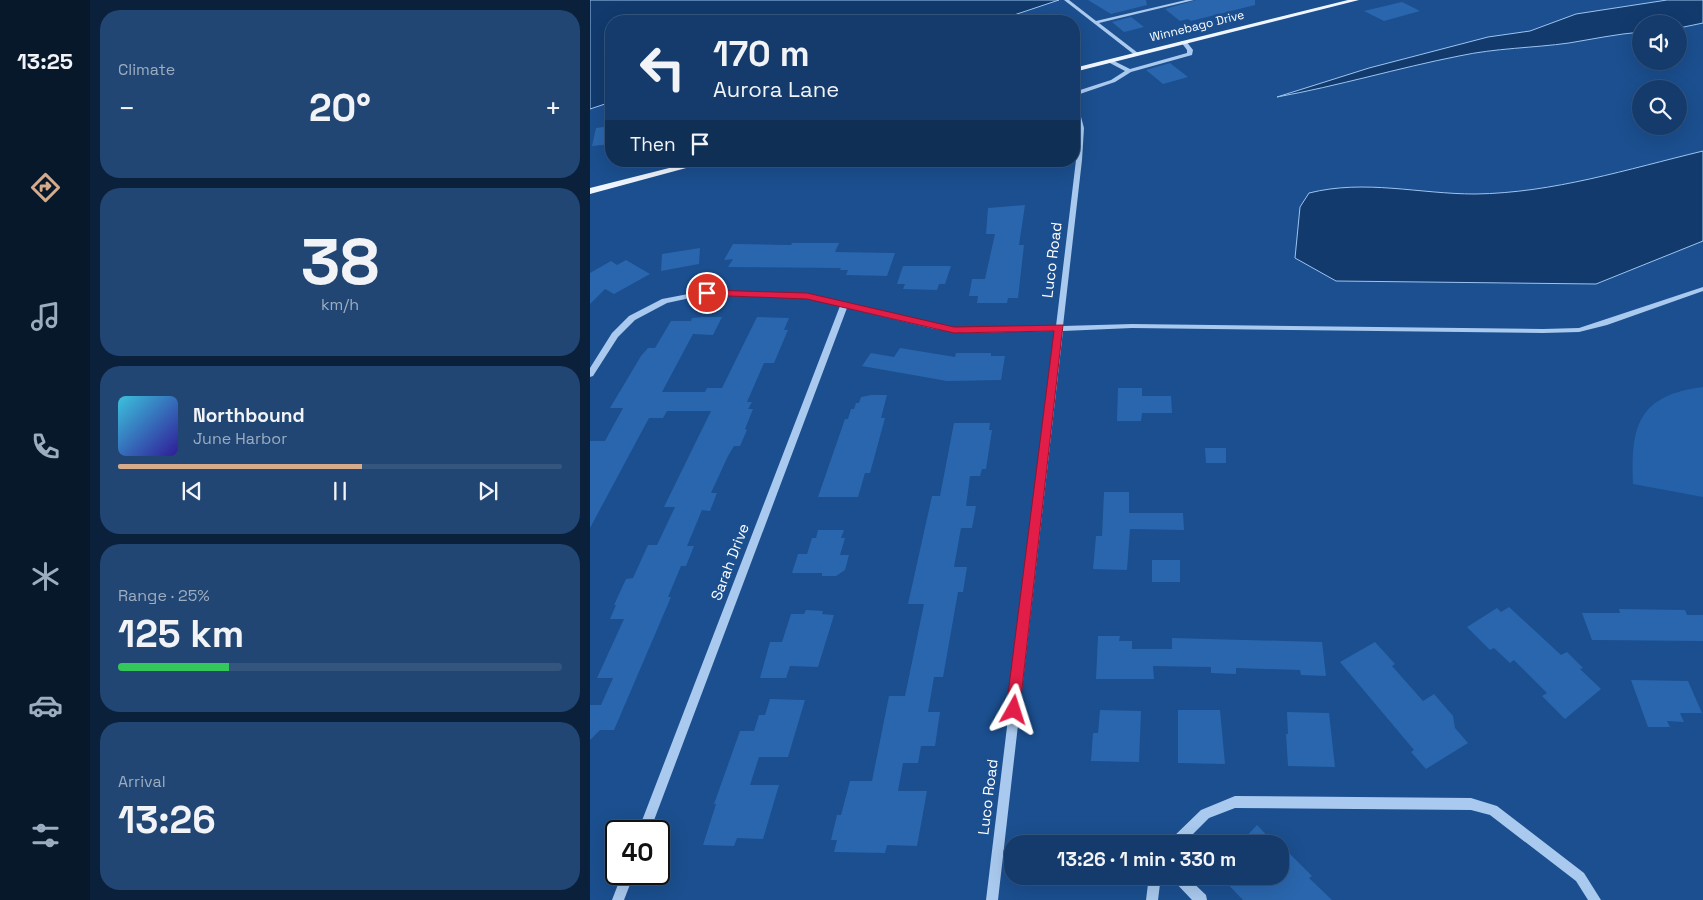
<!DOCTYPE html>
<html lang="en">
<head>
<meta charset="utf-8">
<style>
	:root { --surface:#143b6b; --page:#214673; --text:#f1f3f6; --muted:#9dadc1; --line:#33557e; --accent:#d6ab8b }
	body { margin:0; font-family:"Space Grotesk",sans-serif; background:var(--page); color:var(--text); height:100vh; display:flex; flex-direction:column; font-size:19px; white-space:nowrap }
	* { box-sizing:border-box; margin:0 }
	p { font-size:16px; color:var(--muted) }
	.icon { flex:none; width:28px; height:28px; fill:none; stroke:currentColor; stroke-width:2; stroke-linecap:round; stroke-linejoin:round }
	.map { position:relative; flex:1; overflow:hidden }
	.drawer { display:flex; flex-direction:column; gap:10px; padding:10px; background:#0b203b; width:500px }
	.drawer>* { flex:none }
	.top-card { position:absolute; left:15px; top:15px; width:475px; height:152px; border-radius:20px; box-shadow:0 5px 20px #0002,0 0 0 1px var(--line); background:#143b6b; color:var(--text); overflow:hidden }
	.fabs { position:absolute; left:1042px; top:15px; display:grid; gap:10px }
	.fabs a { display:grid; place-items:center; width:55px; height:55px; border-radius:50%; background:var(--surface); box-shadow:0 5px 20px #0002,0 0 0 1px var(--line); font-size:25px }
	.speed { position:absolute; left:15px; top:820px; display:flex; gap:10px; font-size:25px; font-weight:700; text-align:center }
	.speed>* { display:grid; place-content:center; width:65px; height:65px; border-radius:50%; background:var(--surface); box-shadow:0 5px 20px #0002,0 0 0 1px var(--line); line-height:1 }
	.speed .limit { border:2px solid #111; border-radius:8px; background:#fff; color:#111 }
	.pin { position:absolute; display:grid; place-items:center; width:42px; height:42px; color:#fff; margin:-21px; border:2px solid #fff; border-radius:50%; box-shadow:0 1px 5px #0007 }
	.me { position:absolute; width:55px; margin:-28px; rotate:6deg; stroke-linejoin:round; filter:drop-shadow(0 0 4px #0008) }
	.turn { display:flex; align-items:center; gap:18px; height:105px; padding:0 25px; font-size:22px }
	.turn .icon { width:65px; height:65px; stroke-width:2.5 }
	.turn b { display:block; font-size:35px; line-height:42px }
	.then { display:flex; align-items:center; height:48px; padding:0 25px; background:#0003; gap:10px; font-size:19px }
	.big { font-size:38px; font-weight:700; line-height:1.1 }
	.drawer .card { flex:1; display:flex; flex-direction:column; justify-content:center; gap:8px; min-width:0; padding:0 18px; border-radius:20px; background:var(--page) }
	.drawer .dial { align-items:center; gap:0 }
	.dial b { font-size:65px; line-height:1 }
	.song { display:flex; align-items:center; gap:15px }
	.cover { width:60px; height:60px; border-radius:8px; background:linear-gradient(135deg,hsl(190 70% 55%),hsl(250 70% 35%)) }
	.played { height:5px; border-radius:2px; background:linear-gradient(90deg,var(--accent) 55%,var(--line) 55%) }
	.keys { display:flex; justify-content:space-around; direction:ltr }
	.heat { display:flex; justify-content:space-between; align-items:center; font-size:28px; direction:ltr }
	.charge { height:8px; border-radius:4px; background:linear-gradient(90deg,#34c759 25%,var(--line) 0) }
	.trip { position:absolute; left:414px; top:835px; width:285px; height:50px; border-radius:20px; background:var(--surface); box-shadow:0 5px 20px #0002,0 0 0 1px var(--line); font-weight:700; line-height:50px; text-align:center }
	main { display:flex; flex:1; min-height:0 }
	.tab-bar { display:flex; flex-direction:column; width:90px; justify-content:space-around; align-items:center; background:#08182b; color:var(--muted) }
	.tab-bar .icon { width:35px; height:35px }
	.tab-bar .on { color:var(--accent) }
	.tab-bar b { font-size:22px; color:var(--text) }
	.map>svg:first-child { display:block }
	.green { fill:#2461a8 }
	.water { fill:#123a6d; stroke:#9cc4f0 }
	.building { fill:#2a66ad }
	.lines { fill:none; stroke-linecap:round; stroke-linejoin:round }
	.minor { fill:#a9c9ee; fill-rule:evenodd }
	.major { fill:#f0f6ff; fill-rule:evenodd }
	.route { fill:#e11d48; stroke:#92132f }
	.labels { text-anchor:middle; stroke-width:5; stroke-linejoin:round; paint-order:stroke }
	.far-street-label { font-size:12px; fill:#fff; stroke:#1b4f8f }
	.street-label { font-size:15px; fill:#fff; stroke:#1b4f8f }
</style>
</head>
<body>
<main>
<nav class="tab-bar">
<b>13:25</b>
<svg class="icon on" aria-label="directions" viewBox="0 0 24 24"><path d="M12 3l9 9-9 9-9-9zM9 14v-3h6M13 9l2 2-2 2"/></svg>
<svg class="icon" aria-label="music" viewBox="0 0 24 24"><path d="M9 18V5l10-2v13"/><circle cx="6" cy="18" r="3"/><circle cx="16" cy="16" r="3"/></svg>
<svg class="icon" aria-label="phone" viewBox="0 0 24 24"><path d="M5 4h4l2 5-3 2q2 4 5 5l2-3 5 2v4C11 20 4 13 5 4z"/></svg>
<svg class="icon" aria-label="climate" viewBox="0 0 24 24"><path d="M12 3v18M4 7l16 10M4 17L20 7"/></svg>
<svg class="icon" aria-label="car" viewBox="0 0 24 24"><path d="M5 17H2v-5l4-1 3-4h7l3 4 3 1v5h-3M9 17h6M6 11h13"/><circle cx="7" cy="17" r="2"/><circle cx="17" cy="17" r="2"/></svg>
<svg class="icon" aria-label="filters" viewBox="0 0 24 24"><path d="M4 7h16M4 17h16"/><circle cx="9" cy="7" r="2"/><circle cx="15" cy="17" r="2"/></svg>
</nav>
<section class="drawer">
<div class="card"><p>Climate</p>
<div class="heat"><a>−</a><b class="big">20°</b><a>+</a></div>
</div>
<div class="card dial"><b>38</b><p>km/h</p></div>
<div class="card">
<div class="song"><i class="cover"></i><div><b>Northbound</b><p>June Harbor</p></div></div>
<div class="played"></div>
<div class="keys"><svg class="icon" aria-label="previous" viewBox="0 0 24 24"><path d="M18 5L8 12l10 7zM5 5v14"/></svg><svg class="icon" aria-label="pause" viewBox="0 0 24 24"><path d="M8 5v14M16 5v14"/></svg><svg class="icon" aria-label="next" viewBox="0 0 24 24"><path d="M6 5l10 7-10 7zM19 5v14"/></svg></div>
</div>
<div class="card"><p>Range · 25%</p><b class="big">125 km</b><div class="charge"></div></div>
<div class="card"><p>Arrival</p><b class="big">13:26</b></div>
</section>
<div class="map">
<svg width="1113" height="900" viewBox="0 0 1113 900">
	<rect width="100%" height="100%" fill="#1b4f8f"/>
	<path class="green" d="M1113,387V497L1043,484C1040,425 1049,395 1113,387Z"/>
	<g class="water">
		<polygon points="0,0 469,0 406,21 21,21 21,102 0,109"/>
		<path d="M1077,0H1113V23L1089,28V24H1051V32C1027,34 1003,39 979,43C943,48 906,48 869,56C808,68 748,86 687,97L779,68L898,37L940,31L986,14Z"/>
		<path d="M1113,151V241L1006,284L746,281L705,258L710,207L719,193C775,179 829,194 885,194C963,193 1038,169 1113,151Z"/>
	</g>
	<g class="building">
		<polygon points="498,0 556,0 557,5 521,14"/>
		<polygon points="606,0 665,0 665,5 601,21 598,19 590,21 575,9"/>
		<polygon points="812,2 830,11 794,21 774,11"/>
		<polygon points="541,17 554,27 534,32 522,22"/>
		<polygon points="580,63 598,77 573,84 556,70"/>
		<polygon points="21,126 21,144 2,146 6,128"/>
		<polygon points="435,205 429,245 434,245 428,298 418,298 417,303 387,303 388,296 379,296 382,279 395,279 405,234 396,234 398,208"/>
		<polygon points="202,243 249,243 245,252 305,253 297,276 256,275 258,270 250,270 251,268 138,267 143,259 134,260 143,244 201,245"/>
		<polygon points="110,248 109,264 71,271 72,254"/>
		<polygon points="36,260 60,274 24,294 15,289 0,304 0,273 21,261 27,265"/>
		<polygon points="313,266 361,266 355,284 349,284 347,290 313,289 315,284 307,284"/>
		<polygon points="113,317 132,317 123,335 103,334 72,392 115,392 117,388 132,388 167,317 199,318 194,330 198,330 184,363 174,363 157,402 162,402 158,409 163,409 155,429 157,430 150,446 144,446 138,456 121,493 127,493 120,511 112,510 97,546 104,546 96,566 91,566 78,597 81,597 24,730 10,730 0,740 0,705 11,705 23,678 7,678 34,619 20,619 26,605 24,605 36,579 43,578 58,545 67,545 85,507 74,507 121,411 77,411 73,418 59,418 0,528 0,441 15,441 33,408 20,408 51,356 58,348 65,348 81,321 101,321 102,318"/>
		<polygon points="310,348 365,357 366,353 401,353 401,356 415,356 411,380 357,381 272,366 281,353 304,357"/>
		<polygon points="528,388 552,388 552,396 581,396 582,413 552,413 551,421 527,421"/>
		<polygon points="281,395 297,395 291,418 295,418 280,473 275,473 268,497 228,497 255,419 258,419 261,409 264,409 266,403 269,403 271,397"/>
		<polygon points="364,423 400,423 399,430 402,430 396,469 392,469 390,476 380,476 376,506 386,506 382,528 371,528 364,567 377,567 373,592 368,592 353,677 344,677 338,712 350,712 345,746 331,746 328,763 313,763 308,791 337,791 327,846 297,845 295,853 244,852 247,840 241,840 247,815 251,815 260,781 282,781 299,696 315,696 334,604 318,604 342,496 350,496"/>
		<polygon points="615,448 636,448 636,463 616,463"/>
		<polygon points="514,492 539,492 539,513 593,513 594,530 540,529 537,570 503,569 506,536 512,536"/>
		<polygon points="228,530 254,530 251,538 255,538 250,555 259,555 255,570 246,576 232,576 232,573 202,573 208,554 217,554 222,538 226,538"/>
		<rect x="562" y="560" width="28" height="22"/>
		<polygon points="919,607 971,655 977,652 993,668 990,669 1011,689 975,719 952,696 957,693 924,660 920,663 904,648 900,650 877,627 907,608 911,612"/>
		<polygon points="1029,609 1095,610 1097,615 1113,615 1113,641 1002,640 992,613 1030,613"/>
		<polygon points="216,610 233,611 232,614 244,615 228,667 200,666 196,678 170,678 180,642 192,642 201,614 214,614"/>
		<polygon points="508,636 530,636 529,641 542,641 542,649 582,649 582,638 732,642 736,676 711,675 710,670 646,668 646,674 621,673 621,667 563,666 564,679 506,679"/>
		<polygon points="785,642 805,664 802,666 833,701 844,694 863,716 865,728 878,743 836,769 821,752 824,750 750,662"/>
		<polygon points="1041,680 1098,681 1112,713 1090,713 1094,722 1077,721 1080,727 1058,727"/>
		<polygon points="180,699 215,700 198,757 169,757 160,785 189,785 173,839 147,838 144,846 113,845 126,804 124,804 150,731 164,731 169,715 175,715"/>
		<polygon points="510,710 551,711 549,762 501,761 503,733 508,733"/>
		<polygon points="588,710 630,710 635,764 588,763"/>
		<polygon points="697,712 739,713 745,767 698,766 696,734 698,734"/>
		<polygon points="667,825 685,844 649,844"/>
		<polygon points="690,844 722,876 719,878 742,900 653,900 630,876 690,876"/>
	</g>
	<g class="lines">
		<g class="minor">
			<polygon points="474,0 479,0 506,21 596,0 604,0 509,23 548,53 549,54 546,56"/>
			<polygon points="592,41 596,41 603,50 602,55 541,72 525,82 484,96 484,92 521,80 535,71 518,62 518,60 522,60 540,69 597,53 597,50 591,42"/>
			<polygon points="484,100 487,102 494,128 492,160 473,326 542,324 953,329 989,328 1113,287 1113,291 1017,325 989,332 953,333 542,328 473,331 408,900 396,900 465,331 379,333 345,329 257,308 60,831 48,831 250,306 217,298 114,295 77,303 45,320 28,337 3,376 0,377 0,368 22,333 39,316 72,299 114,291 217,294 253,302 255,302 259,304 345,325 379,329 466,326 486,160 488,128 484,112"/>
			<polygon points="645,796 881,798 907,806 994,873 1011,900 998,900 986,881 900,815 881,810 645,808 619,818 593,844 578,844 580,840 611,810"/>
			<polygon points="32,874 44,874 34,900 22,900"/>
			<polygon points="559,876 571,876 568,900 556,900"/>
			<polygon points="581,876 596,876 616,895 617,900 602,900 583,880"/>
		</g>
		<g class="major">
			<polygon points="758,0 769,0 484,72 484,68"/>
			<polygon points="107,161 122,161 0,194 0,188"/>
		</g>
	</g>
	<polygon class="route" points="117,290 217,293 364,327 473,325 429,715 424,717 418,715 416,710 464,331 364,333 217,299 114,295 114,291"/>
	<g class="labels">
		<g class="far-street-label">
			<text transform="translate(607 26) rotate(-14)" y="4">Winnebago Drive</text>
		</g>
		<g class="street-label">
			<text transform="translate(462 260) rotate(-83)" y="5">Luco Road</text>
			<text transform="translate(140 562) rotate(-69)" y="5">Sarah Drive</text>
			<text transform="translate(398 797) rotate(-83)" y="5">Luco Road</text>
		</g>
	</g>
</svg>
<div class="fabs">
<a><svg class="icon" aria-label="sound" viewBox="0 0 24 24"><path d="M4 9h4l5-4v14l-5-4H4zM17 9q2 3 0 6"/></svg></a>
<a><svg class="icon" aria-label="search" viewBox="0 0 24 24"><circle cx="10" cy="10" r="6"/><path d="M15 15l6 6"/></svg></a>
</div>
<div class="speed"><div class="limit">40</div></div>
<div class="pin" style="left:117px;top:293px;background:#d93025"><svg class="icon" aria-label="arrive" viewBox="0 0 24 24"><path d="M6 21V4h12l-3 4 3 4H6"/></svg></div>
<svg class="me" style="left:424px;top:710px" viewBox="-20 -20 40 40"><path d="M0-17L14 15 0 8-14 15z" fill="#e11d48" stroke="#fff" stroke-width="4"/></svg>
<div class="trip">13:26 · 1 min · 330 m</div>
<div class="top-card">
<div class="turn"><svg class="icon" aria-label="left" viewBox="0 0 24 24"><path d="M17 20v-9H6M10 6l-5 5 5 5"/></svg><div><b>170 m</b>Aurora Lane</div></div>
<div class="then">Then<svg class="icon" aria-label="arrive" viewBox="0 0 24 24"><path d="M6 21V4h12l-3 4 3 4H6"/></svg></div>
</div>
</div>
</main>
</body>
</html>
